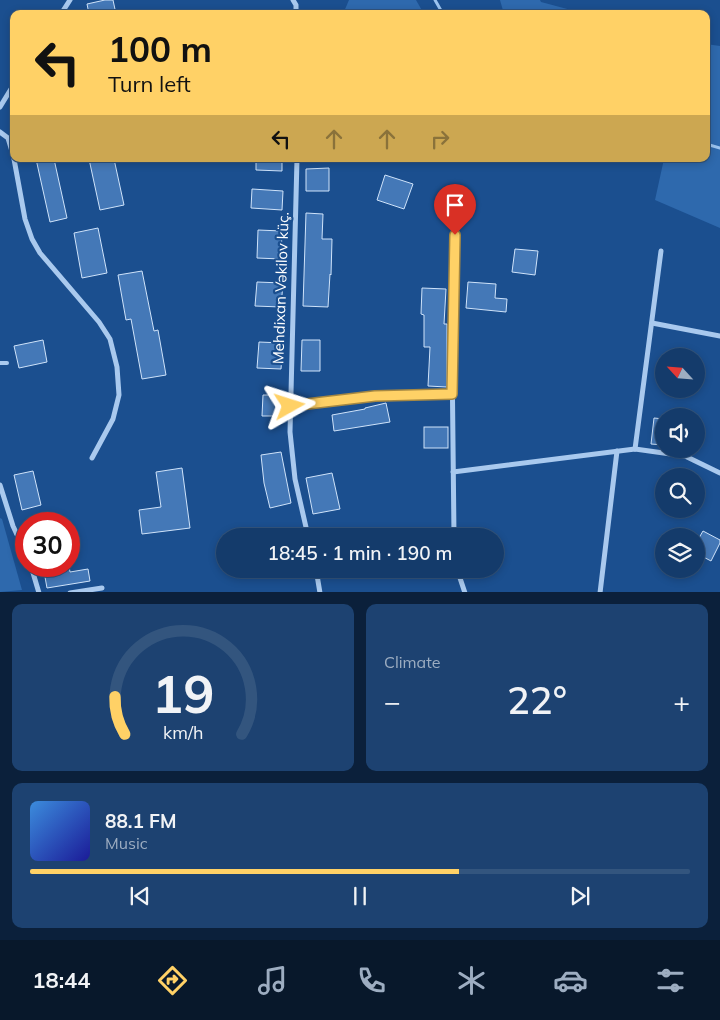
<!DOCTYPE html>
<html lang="en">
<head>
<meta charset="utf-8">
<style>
	:root { --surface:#143b6b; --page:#1d4271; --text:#f1f3f6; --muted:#9dadc1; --line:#33557e; --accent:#ffd166 }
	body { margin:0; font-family:Mulish,sans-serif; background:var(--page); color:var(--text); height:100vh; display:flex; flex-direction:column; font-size:19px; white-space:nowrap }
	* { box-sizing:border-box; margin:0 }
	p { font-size:16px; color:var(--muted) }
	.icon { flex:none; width:28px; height:28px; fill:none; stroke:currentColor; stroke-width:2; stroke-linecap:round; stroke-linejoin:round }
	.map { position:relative; height:592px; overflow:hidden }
	.sheet { display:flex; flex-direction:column; gap:12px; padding:12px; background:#0b203b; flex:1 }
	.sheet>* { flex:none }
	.top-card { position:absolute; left:10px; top:10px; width:700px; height:152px; border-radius:10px; box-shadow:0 2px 8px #0003,0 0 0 1px var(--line); background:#ffd166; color:#111; overflow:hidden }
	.needle { width:32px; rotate:296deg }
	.tools { position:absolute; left:655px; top:348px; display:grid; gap:10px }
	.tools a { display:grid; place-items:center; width:50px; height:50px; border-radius:50%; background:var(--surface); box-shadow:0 2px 8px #0003,0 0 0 1px var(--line); font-size:25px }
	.speed { position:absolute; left:15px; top:512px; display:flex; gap:10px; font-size:25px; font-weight:700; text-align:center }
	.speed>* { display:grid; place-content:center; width:65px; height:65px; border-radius:50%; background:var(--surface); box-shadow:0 2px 8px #0003,0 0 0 1px var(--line); line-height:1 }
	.speed .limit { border:8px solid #d22; background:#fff; color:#111 }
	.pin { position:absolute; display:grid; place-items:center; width:42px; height:42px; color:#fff; margin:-51px -21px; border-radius:50% 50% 50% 0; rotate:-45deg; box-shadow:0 0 5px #0007 }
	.pin .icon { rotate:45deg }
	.me { position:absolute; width:55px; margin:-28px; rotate:84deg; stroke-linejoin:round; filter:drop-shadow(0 0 4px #0008) }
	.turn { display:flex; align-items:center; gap:18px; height:105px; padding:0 15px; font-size:22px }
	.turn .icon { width:65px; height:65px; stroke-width:2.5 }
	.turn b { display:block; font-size:35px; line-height:42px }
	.lanes { display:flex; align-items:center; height:48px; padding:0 15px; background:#0003; justify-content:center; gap:25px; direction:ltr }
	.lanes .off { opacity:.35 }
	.big { font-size:38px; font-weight:600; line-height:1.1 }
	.sheet .tile { flex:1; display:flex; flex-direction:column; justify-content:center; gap:8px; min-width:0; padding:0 18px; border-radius:10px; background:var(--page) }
	.sheet .dial { align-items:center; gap:0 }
	.dial svg { height:130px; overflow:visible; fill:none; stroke:var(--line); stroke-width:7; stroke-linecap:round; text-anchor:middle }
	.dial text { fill:var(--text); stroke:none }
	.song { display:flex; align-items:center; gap:15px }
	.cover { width:60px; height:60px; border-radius:8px; background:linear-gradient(135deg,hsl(210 70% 55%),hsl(240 70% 35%)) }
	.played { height:5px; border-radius:2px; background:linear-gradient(90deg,var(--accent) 65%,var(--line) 65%) }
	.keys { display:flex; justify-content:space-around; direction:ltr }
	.heat { display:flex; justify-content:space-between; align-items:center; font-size:28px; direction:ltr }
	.sheet .tiles { flex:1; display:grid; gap:12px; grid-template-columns:1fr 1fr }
	.tile:last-child { grid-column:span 2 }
	.trip { position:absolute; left:216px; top:528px; width:288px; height:50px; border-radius:25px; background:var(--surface); box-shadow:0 2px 8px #0003,0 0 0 1px var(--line); font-weight:600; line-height:50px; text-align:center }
	.menu { display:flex; height:80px; justify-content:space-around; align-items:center; background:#08182b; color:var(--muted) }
	.menu .icon { width:35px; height:35px }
	.menu .active { color:var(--accent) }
	.menu b { font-size:22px; color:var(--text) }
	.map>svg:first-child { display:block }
	.green { fill:#2e69ad }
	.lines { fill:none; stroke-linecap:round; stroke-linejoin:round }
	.stream { stroke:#9cc4f0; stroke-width:3 }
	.building { fill:#4478b7; stroke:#cfe3fa }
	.service { stroke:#a9c9ee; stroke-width:4 }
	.minor { stroke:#a9c9ee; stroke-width:5 }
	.route-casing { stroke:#a68842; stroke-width:12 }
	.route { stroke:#ffd166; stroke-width:9 }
	.labels { text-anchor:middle; stroke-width:4.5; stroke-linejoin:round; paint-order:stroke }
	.street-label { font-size:15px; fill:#fff; stroke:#1b4f8f }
</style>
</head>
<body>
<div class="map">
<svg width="720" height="593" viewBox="0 0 720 593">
	<rect width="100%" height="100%" fill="#1b4f8f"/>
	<g class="green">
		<polygon points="349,0 416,0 424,14 343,14"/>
		<polygon points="500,0 540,0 541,2 586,14 504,14"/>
		<polygon points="706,44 720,46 720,228 655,200 664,159 706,159"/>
		<polygon points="0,518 2,519 22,590 0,592"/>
	</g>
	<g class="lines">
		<g class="stream">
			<polyline points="435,0 443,14"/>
			<polyline points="706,144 720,148"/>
		</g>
	</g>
	<g class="building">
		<polygon points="105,0 113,0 116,14 89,14 87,4"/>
		<polygon points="36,159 54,159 67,218 50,222"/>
		<polygon points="89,159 114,159 124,205 100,210"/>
		<polygon points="256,159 282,159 282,171 256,170"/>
		<polygon points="329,168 329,191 306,191 306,169"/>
		<polygon points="385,175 413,184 404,209 377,200"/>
		<polygon points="252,189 283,191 282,210 251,208"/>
		<polygon points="306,213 323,214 322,239 332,239 331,275 330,274 328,307 303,306"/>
		<polygon points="98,228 107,273 82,278 74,233"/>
		<polygon points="258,230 282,231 281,259 257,258"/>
		<polygon points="515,249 538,251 535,275 512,272"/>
		<polygon points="142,271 154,331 158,330 166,375 142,379 131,319 126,320 118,275"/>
		<polygon points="257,282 283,283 281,307 255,306"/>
		<polygon points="468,282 496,284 495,298 507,299 506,312 466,308"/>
		<polygon points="422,288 446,289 444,324 447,324 447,387 428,386 430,347 424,347 424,315 421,314"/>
		<polygon points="43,340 47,362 19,368 14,346"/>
		<polygon points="302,340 320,340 320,371 301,371"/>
		<polygon points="259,342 283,343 281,369 257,368"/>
		<polygon points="263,395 280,395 279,416 262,416"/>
		<polygon points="386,403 390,422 334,431 332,415 365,409 365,408"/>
		<polygon points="654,418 664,419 664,445 651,444"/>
		<rect x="424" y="427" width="24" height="21"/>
		<polygon points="281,452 291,503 270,508 264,483 261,455"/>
		<polygon points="182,468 190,528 142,534 139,510 161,507 156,472"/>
		<polygon points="33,471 41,505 22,510 14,475"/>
		<polygon points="332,473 340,509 313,514 306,478"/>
		<polygon points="703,531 720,540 720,543 711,561 696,553 696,543"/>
		<polygon points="43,566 69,566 70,572 88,569 90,581 47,588"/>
	</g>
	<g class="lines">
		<g class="service">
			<polyline points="0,363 7,363"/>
			<polyline points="69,532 75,558"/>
			<polyline points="16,533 26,531"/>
		</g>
		<g class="minor">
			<polyline points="293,0 296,5 296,14"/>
			<polyline points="61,14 70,0"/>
			<polyline points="0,107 14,84"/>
			<polyline points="0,132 8,138 14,158"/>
			<polyline points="14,159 25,219 32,239 40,253 99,322 110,339 117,367 119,395 113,419 92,458"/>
			<polyline points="297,159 290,432 295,479 308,536"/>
			<polyline points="652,323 720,336"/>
			<polyline points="290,406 375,396 452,394"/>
			<polyline points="635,449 661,251"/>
			<polyline points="453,472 635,449 685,456 720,473"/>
			<polyline points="0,485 13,526 26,554"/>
			<polyline points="454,536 452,352 456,215"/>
			<polyline points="31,566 39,593"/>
			<polyline points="316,569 320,593"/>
			<polyline points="457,569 465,593"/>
			<polyline points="70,593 102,588"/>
			<polyline points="600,593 617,451"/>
		</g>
	</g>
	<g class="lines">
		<defs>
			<polyline id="route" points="290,406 375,396 452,394 455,235"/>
		</defs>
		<use href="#route" class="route-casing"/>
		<use href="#route" class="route"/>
	</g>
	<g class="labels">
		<g class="street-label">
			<text transform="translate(281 288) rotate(-88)" y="5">Mehdixan Vəkilov küç.</text>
		</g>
	</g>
</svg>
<div class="tools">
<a><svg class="needle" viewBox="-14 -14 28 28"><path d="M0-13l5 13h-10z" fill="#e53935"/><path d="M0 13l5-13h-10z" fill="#9dadc1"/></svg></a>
<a><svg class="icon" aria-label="sound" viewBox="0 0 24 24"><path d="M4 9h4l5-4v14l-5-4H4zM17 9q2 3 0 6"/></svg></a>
<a><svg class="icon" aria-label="search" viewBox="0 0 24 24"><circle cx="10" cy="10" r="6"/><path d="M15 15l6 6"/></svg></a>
<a><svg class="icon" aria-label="layers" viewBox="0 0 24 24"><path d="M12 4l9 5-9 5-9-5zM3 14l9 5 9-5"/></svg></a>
</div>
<div class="speed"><div class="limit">30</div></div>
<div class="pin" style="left:455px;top:235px;background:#d93025"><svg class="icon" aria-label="arrive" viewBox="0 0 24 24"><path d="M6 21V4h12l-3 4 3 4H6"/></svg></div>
<svg class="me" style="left:290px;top:406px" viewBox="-20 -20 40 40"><path d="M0-17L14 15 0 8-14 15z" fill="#ffd166" stroke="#fff" stroke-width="4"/></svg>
<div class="trip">18:45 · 1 min · 190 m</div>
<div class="top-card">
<div class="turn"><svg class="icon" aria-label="left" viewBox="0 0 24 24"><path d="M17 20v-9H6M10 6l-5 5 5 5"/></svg><div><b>100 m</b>Turn left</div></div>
<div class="lanes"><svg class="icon" aria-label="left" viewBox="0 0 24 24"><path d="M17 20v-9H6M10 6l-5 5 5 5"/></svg><svg class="icon off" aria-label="ahead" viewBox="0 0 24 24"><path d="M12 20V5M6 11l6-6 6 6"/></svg><svg class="icon off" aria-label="ahead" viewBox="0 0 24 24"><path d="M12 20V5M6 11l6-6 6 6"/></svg><svg class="icon off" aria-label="right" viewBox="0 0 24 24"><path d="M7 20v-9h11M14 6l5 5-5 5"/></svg></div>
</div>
</div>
<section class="sheet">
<div class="tiles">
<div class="tile dial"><svg viewBox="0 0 100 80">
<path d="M14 69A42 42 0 1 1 86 69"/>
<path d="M14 69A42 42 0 0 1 8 46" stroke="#ffd166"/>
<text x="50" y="56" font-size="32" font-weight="700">19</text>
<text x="50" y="72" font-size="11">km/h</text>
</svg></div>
<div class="tile"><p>Climate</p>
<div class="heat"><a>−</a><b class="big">22°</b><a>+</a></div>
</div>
<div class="tile">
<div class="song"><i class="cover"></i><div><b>88.1 FM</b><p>Music</p></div></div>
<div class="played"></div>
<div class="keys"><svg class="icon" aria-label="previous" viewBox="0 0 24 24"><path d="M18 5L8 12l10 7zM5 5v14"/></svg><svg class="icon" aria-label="pause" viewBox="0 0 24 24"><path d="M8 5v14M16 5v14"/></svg><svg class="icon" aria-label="next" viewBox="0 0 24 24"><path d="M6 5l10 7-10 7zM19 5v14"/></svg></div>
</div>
</div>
</section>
<nav class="menu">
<b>18:44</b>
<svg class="icon active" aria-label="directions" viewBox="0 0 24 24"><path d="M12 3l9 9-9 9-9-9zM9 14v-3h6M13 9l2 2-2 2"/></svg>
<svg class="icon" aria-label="music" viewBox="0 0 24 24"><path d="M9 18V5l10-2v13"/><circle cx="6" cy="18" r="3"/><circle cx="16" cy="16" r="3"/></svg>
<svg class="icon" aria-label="phone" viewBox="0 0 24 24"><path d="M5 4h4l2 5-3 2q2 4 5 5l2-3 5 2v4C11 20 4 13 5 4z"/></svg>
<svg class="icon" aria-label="climate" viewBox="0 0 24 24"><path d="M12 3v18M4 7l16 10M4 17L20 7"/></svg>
<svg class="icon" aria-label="car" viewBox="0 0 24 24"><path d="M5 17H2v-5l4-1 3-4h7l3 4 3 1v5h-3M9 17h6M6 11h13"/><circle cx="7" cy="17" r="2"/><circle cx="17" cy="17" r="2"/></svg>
<svg class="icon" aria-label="filters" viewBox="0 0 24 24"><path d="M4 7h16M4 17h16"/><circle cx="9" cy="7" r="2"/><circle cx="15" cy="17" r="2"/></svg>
</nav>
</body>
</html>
